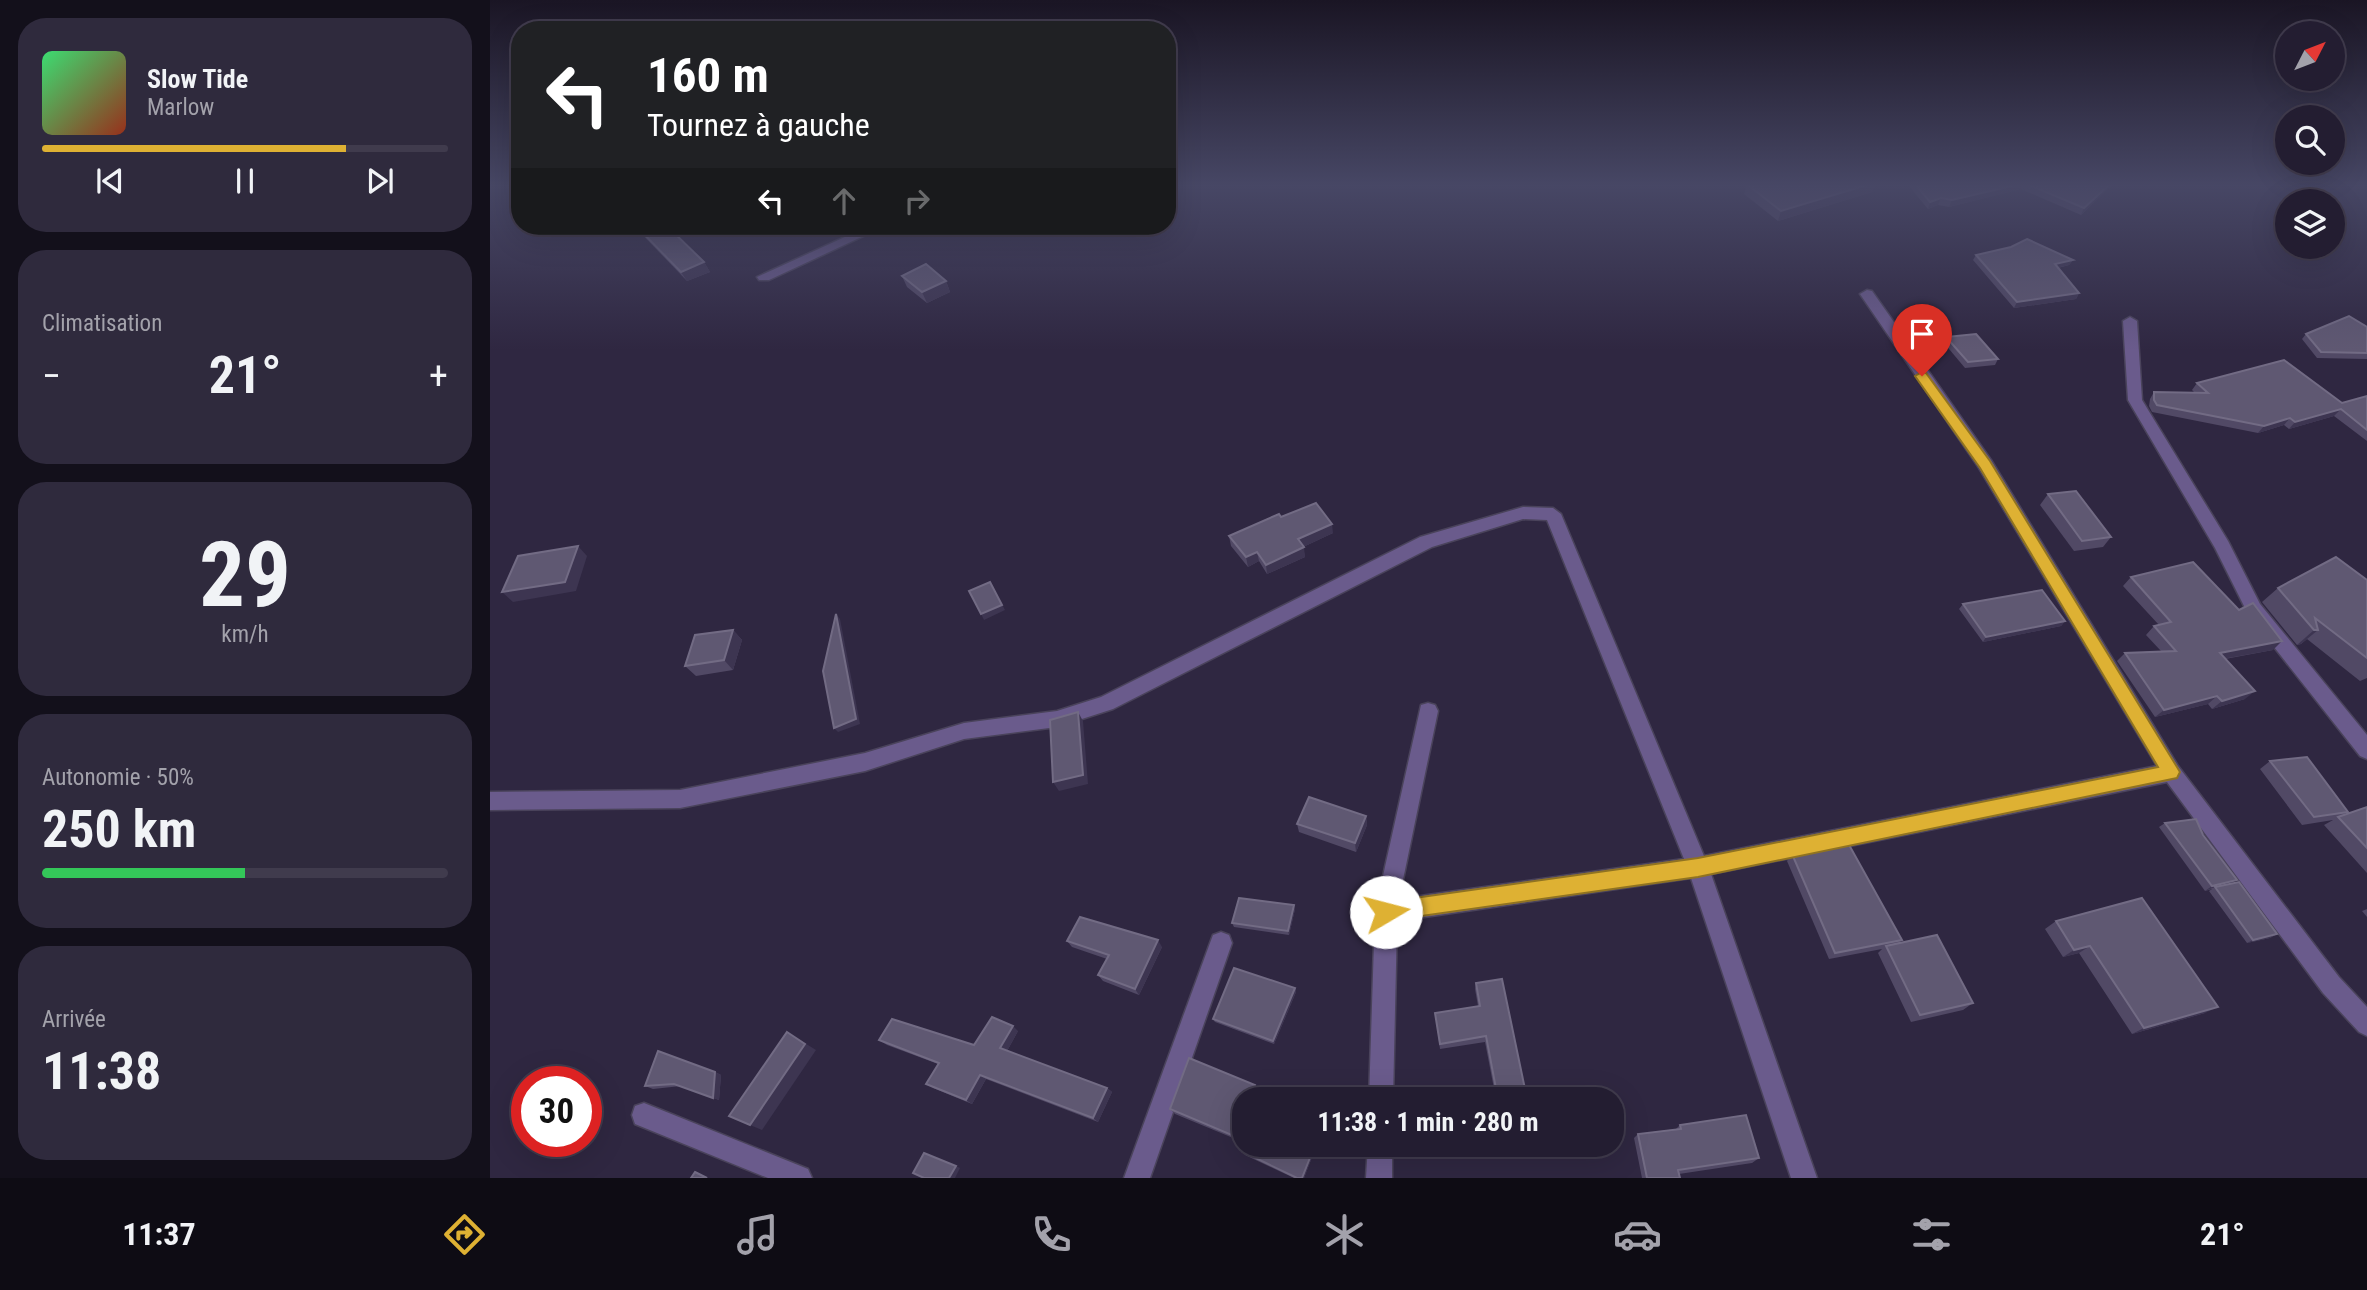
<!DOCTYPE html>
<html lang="fr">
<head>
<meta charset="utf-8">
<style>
	:root { --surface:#231d31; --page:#2f2a3d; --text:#f1f3f6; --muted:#a3a2ab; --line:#403b4d; --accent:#deb133 }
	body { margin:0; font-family:"Roboto Condensed",sans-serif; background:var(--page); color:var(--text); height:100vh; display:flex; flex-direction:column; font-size:26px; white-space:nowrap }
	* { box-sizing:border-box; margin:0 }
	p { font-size:23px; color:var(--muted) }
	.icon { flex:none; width:38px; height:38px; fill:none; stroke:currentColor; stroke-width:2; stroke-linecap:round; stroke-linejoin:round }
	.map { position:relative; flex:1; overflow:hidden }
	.side { display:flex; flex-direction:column; gap:18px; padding:18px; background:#13101b; width:490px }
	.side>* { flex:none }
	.hud { position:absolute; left:21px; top:21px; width:665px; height:214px; border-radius:28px; box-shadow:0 7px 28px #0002,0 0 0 2px var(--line); background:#202124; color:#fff; overflow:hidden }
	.needle { width:46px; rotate:48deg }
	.buttons { position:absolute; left:1785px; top:21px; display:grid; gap:14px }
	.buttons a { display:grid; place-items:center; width:70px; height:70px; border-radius:50%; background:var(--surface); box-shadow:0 7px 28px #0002,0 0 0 2px var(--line); font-size:35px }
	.speed { position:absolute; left:21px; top:1066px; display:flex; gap:14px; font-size:35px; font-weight:700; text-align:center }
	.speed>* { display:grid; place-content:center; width:91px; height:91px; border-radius:50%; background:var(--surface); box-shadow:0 7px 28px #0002,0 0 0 2px var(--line); line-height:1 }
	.speed .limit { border:10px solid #d22; background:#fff; color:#111 }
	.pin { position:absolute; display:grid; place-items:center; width:60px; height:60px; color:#fff; margin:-72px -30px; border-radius:50% 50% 50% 0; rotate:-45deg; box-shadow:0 0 7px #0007 }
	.pin .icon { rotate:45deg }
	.me { position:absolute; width:77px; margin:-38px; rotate:82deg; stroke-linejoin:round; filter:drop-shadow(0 0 5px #0008) }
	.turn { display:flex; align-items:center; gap:24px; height:147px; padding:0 21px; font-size:32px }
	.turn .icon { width:91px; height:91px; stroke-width:2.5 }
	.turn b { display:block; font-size:49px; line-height:60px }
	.lanes { display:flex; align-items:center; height:66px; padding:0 21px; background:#0003; justify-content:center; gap:35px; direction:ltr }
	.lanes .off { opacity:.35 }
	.big { font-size:52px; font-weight:700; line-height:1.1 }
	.side .tile { flex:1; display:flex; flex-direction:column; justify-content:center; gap:10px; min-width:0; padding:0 24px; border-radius:28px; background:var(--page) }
	.side .dial { align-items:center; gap:0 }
	.dial b { font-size:91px; line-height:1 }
	.song { display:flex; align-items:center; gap:21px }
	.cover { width:84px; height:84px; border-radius:10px; background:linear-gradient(135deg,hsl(140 70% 55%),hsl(10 70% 35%)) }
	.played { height:7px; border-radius:4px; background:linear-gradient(90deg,var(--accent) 75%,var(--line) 75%) }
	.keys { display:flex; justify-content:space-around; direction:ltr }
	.heat { display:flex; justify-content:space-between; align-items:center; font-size:38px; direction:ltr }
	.charge { height:10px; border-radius:5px; background:linear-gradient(90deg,#34c759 50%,var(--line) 0) }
	.trip { position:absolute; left:742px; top:1087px; width:392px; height:70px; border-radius:28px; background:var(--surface); box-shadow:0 7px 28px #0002,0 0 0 2px var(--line); font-weight:700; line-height:70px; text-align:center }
	.tabs { display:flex; height:112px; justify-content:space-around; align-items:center; background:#0e0c14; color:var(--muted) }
	.tabs .icon { width:49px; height:49px }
	.tabs .current { color:var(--accent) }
	.tabs b { font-size:32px; color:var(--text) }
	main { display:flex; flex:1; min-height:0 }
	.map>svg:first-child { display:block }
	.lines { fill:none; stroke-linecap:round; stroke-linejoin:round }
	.minor-casing { stroke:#4a435b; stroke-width:3 }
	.minor { fill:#6a5b8c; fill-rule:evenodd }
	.wall { fill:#514965 }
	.shaded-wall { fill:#3d3551 }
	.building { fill:#5f5872; stroke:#726b84; stroke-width:2 }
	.route { fill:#deb133; stroke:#907321; stroke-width:2 }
</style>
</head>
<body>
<main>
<section class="side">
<div class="tile">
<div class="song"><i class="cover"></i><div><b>Slow Tide</b><p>Marlow</p></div></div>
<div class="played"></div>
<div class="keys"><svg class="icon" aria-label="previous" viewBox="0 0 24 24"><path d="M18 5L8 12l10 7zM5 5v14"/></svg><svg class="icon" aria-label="pause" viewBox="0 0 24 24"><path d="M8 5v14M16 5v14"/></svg><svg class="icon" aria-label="next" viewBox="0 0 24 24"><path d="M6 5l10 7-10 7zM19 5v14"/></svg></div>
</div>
<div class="tile"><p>Climatisation</p>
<div class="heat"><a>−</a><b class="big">21°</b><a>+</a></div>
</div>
<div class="tile dial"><b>29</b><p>km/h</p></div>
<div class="tile"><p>Autonomie · 50%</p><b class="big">250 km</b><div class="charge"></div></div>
<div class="tile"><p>Arrivée</p><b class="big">11:38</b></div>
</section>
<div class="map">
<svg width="1877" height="1178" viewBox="0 0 1877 1178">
	<rect width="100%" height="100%" fill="#2f2741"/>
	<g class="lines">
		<defs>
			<g id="minor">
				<polygon points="379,226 395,226 279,280 269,280 267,277"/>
				<polygon points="1377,290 1382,291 1501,460 1688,766 1849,977 1877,1007 1877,1036 1869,1032 1833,993 1677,782 1221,874 1327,1178 1301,1178 1201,878 907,921 903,1099 879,1099 885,912 931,705 938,703 945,705 948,711 909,899 1194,859 1057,520 1033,519 942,547 623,709 567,727 474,739 375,771 190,808 0,810 0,792 190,790 375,753 474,723 567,711 611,697 930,537 1033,507 1063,508 1071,514 1214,856 1667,766 1489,468 1370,294"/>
				<polygon points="1640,317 1647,321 1652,400 1738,541 1770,604 1877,735 1877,759 1870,756 1758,614 1725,548 1638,400 1633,321"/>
				<polygon points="731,932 739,935 742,943 660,1178 634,1178 720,943 723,935"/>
				<polygon points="154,1103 318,1169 322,1178 278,1178 145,1124 142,1115 145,1106"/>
				<polygon points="878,1144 902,1144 902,1178 876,1178"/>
			</g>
		</defs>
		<use href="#minor" class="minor-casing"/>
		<use href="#minor" class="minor"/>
	</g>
	<g class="wall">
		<polygon points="1257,185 1385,185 1382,192 1288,221 1254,194"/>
		<polygon points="1418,185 1622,185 1591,215 1531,189 1459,207 1448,205 1438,209"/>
		<polygon points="144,226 177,226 214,262 220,272 197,281"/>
		<polygon points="518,226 548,226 530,235"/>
		<polygon points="1486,255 1583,260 1579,265 1568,268 1589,293 1586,299 1524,308 1483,260"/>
		<polygon points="412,276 456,281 460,292 437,303 417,287"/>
		<polygon points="1877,327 1877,359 1827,358 1812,339 1816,334"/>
		<polygon points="1456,337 1508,359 1505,365 1475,368 1454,343"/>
		<polygon points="1707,383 1852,403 1877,396 1877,441 1844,416 1799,429 1794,425 1768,433 1662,412 1659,406 1660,399 1664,392 1705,393 1702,390"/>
		<polygon points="1558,494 1621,537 1613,547 1584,551 1550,505"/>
		<polygon points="791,517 843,533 813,547 815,557 777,574 769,561 758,567 741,546 739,536"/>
		<polygon points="1641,577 1783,650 1735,659 1755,699 1722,709 1718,704 1665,717 1627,661 1635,653 1671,651 1656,635 1664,626 1669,625 1633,586"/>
		<polygon points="1877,580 1877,678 1870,681 1817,639 1811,644 1807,645 1772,602 1788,588"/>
		<polygon points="1473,604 1575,621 1571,626 1493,642 1469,609"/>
		<polygon points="243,630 252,640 243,670 206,676 195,666"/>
		<polygon points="1780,761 1858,812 1853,815 1877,807 1877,873 1834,825 1843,820 1812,825 1770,769"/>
		<polygon points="876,816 877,825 866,852 809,832 807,824"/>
		<polygon points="1675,823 1713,835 1743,883 1787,934 1780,938 1757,943 1719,891 1722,889 1715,891 1669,827"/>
		<polygon points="1302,854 1412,940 1409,943 1483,1003 1473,1010 1421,1022 1388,953 1392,949 1339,959 1297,861"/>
		<polygon points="805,909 799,935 744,927 742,923"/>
		<polygon points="1877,909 1877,917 1872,911"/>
		<polygon points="1566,921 1715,1013 1642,1034 1589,953 1573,957 1555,929"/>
		<polygon points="577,941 672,947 649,995 613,981 608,975 617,959 582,947"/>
		<polygon points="986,983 1035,1089 1034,1094 1006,1099 995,1042 950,1049 945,1013 988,1006 985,989"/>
		<polygon points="805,988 806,992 784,1044 725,1022 723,1019"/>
		<polygon points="528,1031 517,1051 617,1088 622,1092 608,1122 496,1079 482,1104 443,1088 436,1084 448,1064 397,1045 389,1040 484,1045"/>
		<polygon points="225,1072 231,1075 229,1100 191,1086 163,1089 155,1086"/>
		<polygon points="768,1090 748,1140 685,1114 680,1109"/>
		<polygon points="1190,1125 1269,1158 1262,1163 1189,1174 1190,1178 1152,1178 1144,1138 1148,1134 1186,1129"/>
		<polygon points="753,1152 824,1152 814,1178 804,1178 755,1155"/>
	</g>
	<g class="shaded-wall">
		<polygon points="1377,185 1385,185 1382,192 1288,221 1291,211"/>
		<polygon points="1526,185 1533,185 1531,189 1459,207 1462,200"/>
		<polygon points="1619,185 1622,185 1591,215 1594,208"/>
		<polygon points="1451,198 1448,205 1438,209 1440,202"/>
		<polygon points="527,226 548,226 530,235"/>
		<polygon points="1583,260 1579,265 1562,269 1565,264"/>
		<polygon points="214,262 220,272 197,281 191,272"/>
		<polygon points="456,281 460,292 437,303 432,292"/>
		<polygon points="1589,293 1586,299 1524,308 1527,302"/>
		<polygon points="1851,409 1844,416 1799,429 1805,422"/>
		<polygon points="1800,418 1794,425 1768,433 1774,426"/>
		<polygon points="842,524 843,533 809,549 808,539"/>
		<polygon points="88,546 97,556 86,591 23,602 12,592"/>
		<polygon points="814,547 815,557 777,574 776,565"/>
		<polygon points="767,552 769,561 758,567 756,557"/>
		<polygon points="503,587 515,610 494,620 491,614"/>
		<polygon points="346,614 350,619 370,724 348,732 344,728"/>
		<polygon points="1575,621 1571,626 1493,642 1496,637"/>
		<polygon points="243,630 252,640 243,670 234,660"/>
		<polygon points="1824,630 1828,630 1811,644 1807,645"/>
		<polygon points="1792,641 1783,650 1721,661 1730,653"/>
		<polygon points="1765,691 1755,699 1722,709 1732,701"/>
		<polygon points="1727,696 1718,704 1665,717 1674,710"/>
		<polygon points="588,712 593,721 598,784 569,791 563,782"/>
		<polygon points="876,816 877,825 866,852 865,843"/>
		<polygon points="1747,880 1741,884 1725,887 1715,891 1722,886"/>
		<polygon points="804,905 805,909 799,935 798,931"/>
		<polygon points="1787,934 1780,938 1757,943 1763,940"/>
		<polygon points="668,940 672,947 649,995 645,989"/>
		<polygon points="1600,946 1589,953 1573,957 1584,950"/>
		<polygon points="805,988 806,992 784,1044 783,1041"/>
		<polygon points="1728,1007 1715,1013 1642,1034 1654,1028"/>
		<polygon points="523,1026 528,1031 516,1053 510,1048"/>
		<polygon points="297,1032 326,1050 272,1130 260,1125"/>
		<polygon points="225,1072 231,1075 229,1100 223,1098"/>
		<polygon points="490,1075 496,1079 482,1104 476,1100"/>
		<polygon points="765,1085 768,1090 765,1099 760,1099"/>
		<polygon points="617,1088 622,1092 608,1122 603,1118"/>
		<polygon points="754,1112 754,1125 748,1140 744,1136"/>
		<polygon points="823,1150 824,1152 814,1178 812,1178"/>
		<polygon points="466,1166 470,1168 465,1178 459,1178"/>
	</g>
	<g class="building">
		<polygon points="1258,185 1377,185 1291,211"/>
		<polygon points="1426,185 1526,185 1462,200 1451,198 1440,202"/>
		<polygon points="1539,185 1619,185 1594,208"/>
		<polygon points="146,226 177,226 214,262 191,272"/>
		<polygon points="1537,239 1583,260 1565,264 1589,293 1527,302 1486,255 1521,247"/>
		<polygon points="436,264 456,281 432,292 412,276"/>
		<polygon points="1859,316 1877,327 1877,353 1831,352 1816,334"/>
		<polygon points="1486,334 1508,359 1478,362 1456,337"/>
		<polygon points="1794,360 1852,403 1877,396 1877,430 1851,409 1805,422 1800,418 1774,426 1667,405 1664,400 1664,392 1718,393 1707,383"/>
		<polygon points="1586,491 1621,537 1592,541 1558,494"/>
		<polygon points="826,503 842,524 808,539 814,547 776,565 767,552 756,557 739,536 789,514 791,517"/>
		<polygon points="88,546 75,582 12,592 28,556"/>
		<polygon points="1846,557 1877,580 1877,658 1825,618 1828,630 1824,630 1788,588"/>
		<polygon points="1703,562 1749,610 1763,603 1792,641 1730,653 1765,691 1732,701 1727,696 1674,710 1635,653 1686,651 1664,626 1681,622 1641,577"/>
		<polygon points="500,582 512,605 491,614 479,591"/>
		<polygon points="1552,590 1575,621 1496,637 1473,604"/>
		<polygon points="346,614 366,719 344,728 333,671"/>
		<polygon points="243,630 234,660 195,666 205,635"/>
		<polygon points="588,712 593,775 563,782 560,720"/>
		<polygon points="1817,757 1858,812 1824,817 1780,761"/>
		<polygon points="819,797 876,816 865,843 807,824"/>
		<polygon points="1877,807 1877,848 1848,817"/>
		<polygon points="1706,819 1713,835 1747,880 1722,886 1675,823"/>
		<polygon points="1358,843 1412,940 1345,953 1302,854"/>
		<polygon points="1749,882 1787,934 1763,940 1725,887"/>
		<polygon points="749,898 804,905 798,931 742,923"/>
		<polygon points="1652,898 1728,1007 1654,1028 1600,946 1584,950 1566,921"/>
		<polygon points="590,917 668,940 645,989 608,975 619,955 577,941"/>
		<polygon points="1447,935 1483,1003 1430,1015 1396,946"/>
		<polygon points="744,968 805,988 783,1041 723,1019"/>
		<polygon points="1012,979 1035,1089 1007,1094 996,1036 950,1044 945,1013 990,1006 986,983"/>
		<polygon points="502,1017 523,1026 510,1048 617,1088 603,1118 490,1075 476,1100 436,1084 449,1063 389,1040 402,1019 484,1045"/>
		<polygon points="297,1032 315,1044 260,1125 239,1116"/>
		<polygon points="168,1051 225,1072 223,1098 184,1084 155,1086"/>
		<polygon points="699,1058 765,1085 760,1099 754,1099 754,1112 744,1136 680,1109"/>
		<polygon points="1256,1115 1269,1158 1188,1170 1190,1178 1157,1178 1148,1134 1191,1129 1190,1125"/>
		<polygon points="757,1144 811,1144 823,1150 812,1178 807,1178 753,1152"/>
		<polygon points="434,1153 466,1166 459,1178 434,1178 423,1173"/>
		<polygon points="205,1172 217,1178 201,1178"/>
	</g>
	<linearGradient id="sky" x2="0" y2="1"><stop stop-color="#1a1524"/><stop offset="0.53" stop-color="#474765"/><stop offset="1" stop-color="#474765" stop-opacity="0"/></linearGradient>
	<rect width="1877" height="350" fill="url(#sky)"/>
	<polygon class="route" points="1432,372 1436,373 1500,461 1687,767 1690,772 1687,778 1208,877 896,921 889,918 886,912 889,905 896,902 1208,858 1668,767 1490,468 1425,376"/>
</svg>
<div class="buttons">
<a><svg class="needle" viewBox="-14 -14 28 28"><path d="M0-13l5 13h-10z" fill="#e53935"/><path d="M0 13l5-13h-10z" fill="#a3a2ab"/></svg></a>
<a><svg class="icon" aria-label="search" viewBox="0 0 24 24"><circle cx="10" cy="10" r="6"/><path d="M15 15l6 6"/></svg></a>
<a><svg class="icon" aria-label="layers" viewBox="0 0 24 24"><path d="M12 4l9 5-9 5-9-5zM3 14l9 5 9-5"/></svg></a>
</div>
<div class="speed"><div class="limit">30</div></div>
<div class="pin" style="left:1432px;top:376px;background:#d93025"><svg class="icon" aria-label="arrive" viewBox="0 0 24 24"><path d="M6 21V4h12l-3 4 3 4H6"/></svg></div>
<svg class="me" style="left:896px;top:912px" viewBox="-20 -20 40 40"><circle r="19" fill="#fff"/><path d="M0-13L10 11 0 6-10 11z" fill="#deb133"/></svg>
<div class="trip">11:38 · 1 min · 280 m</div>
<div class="hud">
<div class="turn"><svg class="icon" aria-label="left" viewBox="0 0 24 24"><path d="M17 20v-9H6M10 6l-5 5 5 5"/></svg><div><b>160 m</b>Tournez à gauche</div></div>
<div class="lanes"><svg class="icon" aria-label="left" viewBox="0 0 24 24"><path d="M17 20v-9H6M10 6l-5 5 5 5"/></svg><svg class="icon off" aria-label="ahead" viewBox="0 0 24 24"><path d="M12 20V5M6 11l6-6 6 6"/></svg><svg class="icon off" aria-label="right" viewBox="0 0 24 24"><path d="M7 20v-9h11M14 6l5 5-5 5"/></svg></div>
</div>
</div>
</main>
<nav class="tabs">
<b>11:37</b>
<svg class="icon current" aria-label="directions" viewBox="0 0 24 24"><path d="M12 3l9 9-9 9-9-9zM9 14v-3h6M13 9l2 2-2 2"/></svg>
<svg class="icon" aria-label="music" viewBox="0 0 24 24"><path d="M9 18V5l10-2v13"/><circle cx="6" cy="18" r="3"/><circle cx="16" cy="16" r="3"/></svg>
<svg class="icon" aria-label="phone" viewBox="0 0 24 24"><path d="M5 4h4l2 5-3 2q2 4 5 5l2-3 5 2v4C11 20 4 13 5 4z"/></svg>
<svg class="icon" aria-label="climate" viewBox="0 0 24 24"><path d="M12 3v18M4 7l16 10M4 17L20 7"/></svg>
<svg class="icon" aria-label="car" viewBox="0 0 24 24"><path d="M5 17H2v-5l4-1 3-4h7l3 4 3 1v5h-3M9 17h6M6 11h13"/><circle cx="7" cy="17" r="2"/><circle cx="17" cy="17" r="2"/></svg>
<svg class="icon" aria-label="filters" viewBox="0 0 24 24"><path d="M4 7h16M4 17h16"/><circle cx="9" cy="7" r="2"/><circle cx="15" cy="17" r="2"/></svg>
<b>21°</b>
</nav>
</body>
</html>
